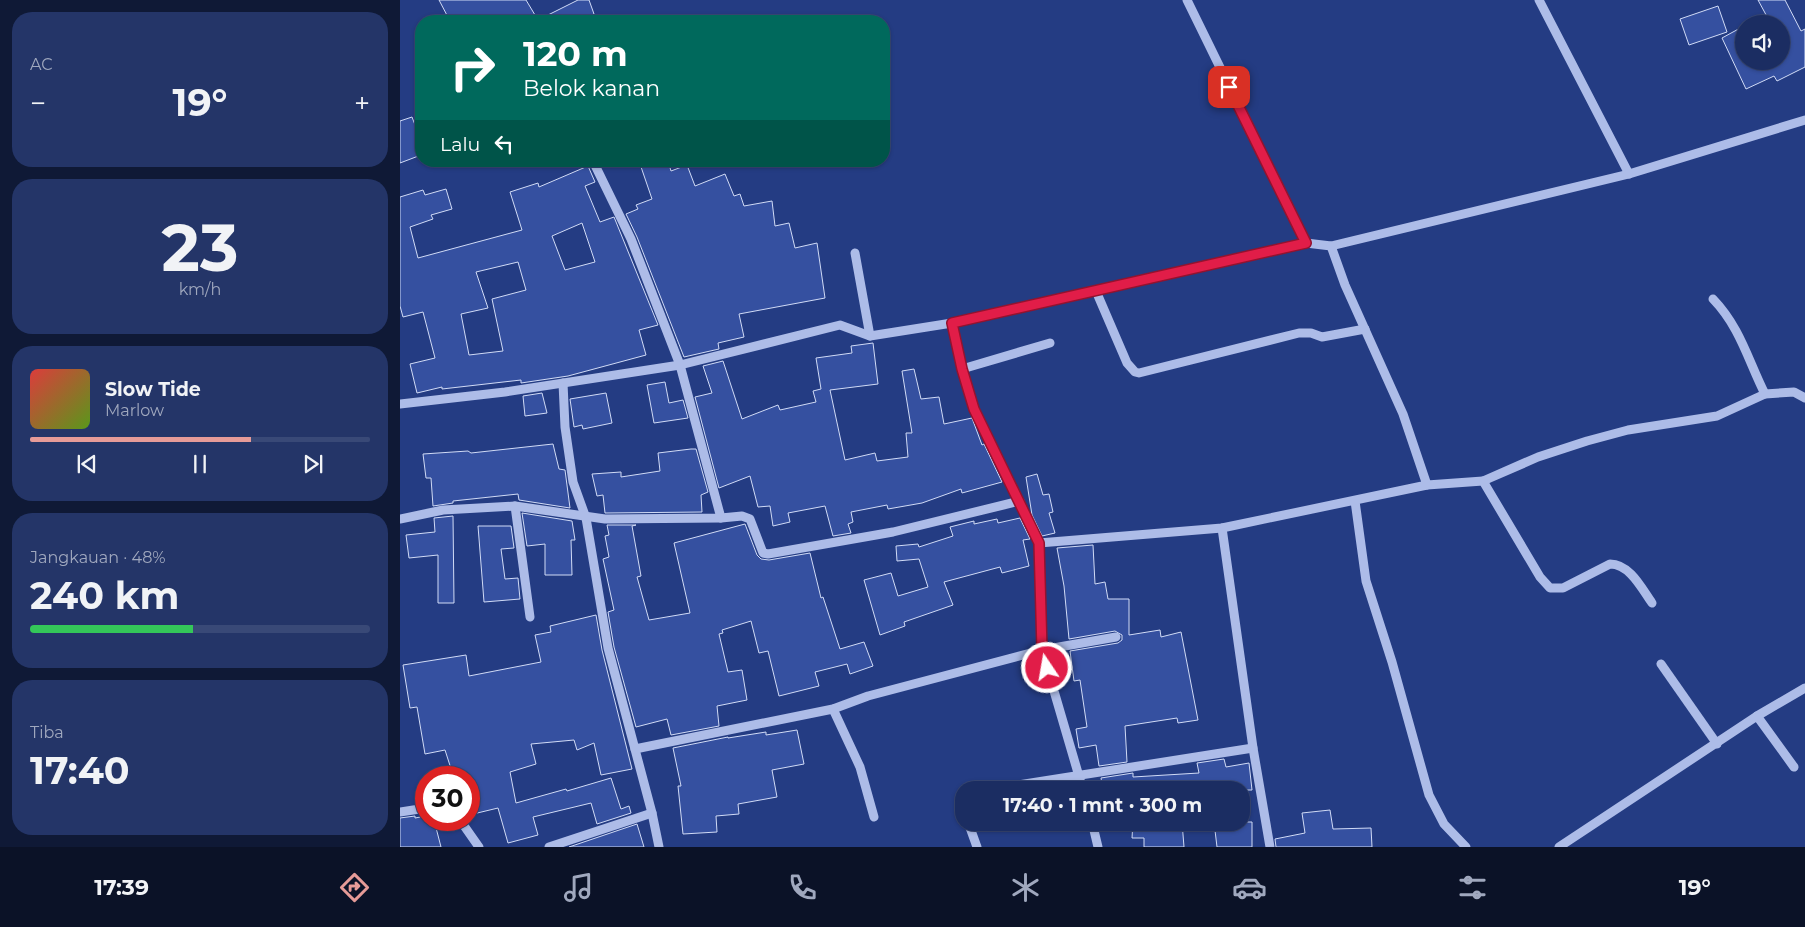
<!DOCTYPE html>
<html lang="id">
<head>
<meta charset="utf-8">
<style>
	:root { --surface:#1b2d62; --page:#243568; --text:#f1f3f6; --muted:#a0a8be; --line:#394977; --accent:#e69b98 }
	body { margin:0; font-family:Montserrat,sans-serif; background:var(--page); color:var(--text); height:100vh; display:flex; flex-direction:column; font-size:19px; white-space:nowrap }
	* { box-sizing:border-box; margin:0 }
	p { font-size:16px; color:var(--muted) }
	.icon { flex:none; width:28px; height:28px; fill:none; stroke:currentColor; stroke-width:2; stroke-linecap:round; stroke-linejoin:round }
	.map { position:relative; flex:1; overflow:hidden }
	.side { display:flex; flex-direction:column; gap:12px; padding:12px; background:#0f1936; width:400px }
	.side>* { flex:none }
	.top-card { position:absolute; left:15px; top:15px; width:475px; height:152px; border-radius:20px; box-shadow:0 1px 4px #0004,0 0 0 1px var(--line); background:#00695c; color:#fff; overflow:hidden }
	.buttons { position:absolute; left:1335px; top:15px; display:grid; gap:10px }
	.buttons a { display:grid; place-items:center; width:55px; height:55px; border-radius:50%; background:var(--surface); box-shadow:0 1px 4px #0004,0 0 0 1px var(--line); font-size:25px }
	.speed { position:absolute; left:15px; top:766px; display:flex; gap:10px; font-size:25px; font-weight:700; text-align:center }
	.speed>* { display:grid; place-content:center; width:65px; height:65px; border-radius:50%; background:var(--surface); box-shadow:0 1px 4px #0004,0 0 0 1px var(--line); line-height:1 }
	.speed .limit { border:8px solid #d22; background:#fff; color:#111 }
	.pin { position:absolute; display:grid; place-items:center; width:42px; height:42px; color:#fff; margin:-21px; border-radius:10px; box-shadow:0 2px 8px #0006 }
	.me { position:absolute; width:55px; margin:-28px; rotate:348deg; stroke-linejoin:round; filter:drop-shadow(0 0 4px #0008) }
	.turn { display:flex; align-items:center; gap:18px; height:105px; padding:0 25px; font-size:22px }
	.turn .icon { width:65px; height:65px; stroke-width:2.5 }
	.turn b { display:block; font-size:35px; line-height:42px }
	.then { display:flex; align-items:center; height:48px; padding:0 25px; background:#0003; gap:10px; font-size:19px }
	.big { font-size:38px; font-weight:700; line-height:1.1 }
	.side .widget { flex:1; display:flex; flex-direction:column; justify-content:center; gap:8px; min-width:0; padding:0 18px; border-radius:20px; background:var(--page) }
	.side .dial { align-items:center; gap:0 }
	.dial b { font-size:65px; line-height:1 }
	.song { display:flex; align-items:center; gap:15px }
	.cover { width:60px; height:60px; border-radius:8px; background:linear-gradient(135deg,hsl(0 70% 55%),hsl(90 70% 35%)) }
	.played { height:5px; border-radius:2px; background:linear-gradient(90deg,var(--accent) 65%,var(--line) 65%) }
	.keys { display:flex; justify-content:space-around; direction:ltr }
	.heat { display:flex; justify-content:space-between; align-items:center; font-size:28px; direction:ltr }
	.charge { height:8px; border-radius:4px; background:linear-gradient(90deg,#34c759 48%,var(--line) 0) }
	.trip { position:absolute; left:555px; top:781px; width:295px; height:50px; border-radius:20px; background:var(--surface); box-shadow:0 1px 4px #0004,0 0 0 1px var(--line); font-weight:700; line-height:50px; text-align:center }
	.tabs { display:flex; height:80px; justify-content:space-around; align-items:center; background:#0b1227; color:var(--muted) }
	.tabs .icon { width:35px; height:35px }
	.tabs .on { color:var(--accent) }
	.tabs b { font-size:22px; color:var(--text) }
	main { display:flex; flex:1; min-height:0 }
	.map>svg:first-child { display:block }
	.building { fill:#3550a0; stroke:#d1dbf6; fill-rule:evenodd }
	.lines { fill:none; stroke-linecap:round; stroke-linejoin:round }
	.minor { stroke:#adbce8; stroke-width:9 }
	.route-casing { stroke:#92132f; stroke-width:12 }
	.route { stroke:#e11d48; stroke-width:9 }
</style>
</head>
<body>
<main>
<section class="side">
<div class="widget"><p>AC</p>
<div class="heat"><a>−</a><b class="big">19°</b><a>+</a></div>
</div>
<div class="widget dial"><b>23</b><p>km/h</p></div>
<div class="widget">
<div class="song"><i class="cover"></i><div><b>Slow Tide</b><p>Marlow</p></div></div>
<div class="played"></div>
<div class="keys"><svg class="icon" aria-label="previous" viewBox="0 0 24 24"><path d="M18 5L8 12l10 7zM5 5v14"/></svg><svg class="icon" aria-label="pause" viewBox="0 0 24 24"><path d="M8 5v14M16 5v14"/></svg><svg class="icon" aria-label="next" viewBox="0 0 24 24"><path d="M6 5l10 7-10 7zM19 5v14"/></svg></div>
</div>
<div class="widget"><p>Jangkauan · 48%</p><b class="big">240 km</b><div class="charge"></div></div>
<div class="widget"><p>Tiba</p><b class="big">17:40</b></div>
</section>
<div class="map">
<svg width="1405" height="847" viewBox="0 0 1405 847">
	<rect width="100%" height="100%" fill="#243c83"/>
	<g class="building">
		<polygon points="39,0 126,0 138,20 178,0 189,0 194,14 175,21 50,21"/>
		<polygon points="1358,0 1385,0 1401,31 1405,29 1405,67 1377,81 1374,76 1346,89 1322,38 1344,26 1344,61 1381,61 1381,24 1371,24"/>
		<polygon points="1318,6 1327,32 1289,45 1280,19"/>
		<polygon points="12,117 21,141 21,155 0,163 0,121"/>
		<polygon points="239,161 268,161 271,171 287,165 295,186 325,174 334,196 340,194 344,206 372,201 375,226 389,223 395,248 417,243 425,298 339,314 344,337 318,343 319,349 284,357 237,237 226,214 238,209 236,205 252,199"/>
		<path d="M188,166L195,182L185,186L200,222L214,217L258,325L239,330L246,355L168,376L121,383V380L42,389V387L17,393L10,364L35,358L23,312L3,317L0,306V197L23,190L25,195L46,189L52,209L31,215L33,219L10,227L18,258L122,230L110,192L138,183L139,187ZM182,223L195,262L165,270L152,236ZM118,262L126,290L92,299L103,351L69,355L61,314L88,308L76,272Z"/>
		<polygon points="473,343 478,384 430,390 445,460 475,453 477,461 508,457 506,433 512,433 502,371 514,369 521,399 539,397 544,424 572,418 582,445 584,444 602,482 562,493 561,489 522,503 488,509 487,505 451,512 453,522 448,524 451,533 433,536 425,506 388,513 390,522 373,526 370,506 358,507 350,476 319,488 295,397 312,393 303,366 323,361 342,419 378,405 380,410 416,402 413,391 421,389 416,358 452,353 451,346"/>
		<polygon points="265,382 269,403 283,400 288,418 254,423 247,385"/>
		<polygon points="142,393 147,413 125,416 123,396"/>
		<polygon points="206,393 212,423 183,429 182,425 174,427 170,399"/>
		<polygon points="153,444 159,469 165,470 170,508 119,500 118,494 53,501 53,503 33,506 31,478 26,478 23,454 68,451 71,453"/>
		<polygon points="291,449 296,449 308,492 301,495 302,512 205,513 203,495 197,496 192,474 221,472 221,477 260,471 258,453"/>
		<polygon points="637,474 643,495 649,494 653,512 649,513 655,533 642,536 632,515 626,477"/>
		<polygon points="122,513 172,521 175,540 171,540 172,575 145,575 145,544 127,546"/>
		<polygon points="53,516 54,603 38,603 38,555 9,558 6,535 35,532 34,518"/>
		<polygon points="620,518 630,539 623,540 629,566 602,573 600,567 544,582 553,605 504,622 505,626 480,635 464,580 491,573 498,596 528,587 519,559 497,561 496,546 518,544 519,547 553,536 550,527 574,521 574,524 597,519 598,523"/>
		<polygon points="345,524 357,555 361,559 369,560 410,553 421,598 423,597 440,649 464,642 473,666 450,674 447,664 415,672 419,686 379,696 368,651 359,653 351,621 322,630 323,633 319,634 328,672 342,670 347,700 317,706 319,726 271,735 267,719 236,727 214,647 208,612 214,610 203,559 209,557 205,536 209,535 207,525 236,525 232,526 241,576 237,577 249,620 290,613 274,543"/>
		<polygon points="78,526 111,526 114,548 101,549 105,579 118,578 120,599 84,602"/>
		<polygon points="693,545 695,584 705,582 708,599 729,599 729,635 760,630 761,637 781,632 798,720 778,723 777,718 725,726 727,762 699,766 696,745 679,748 676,729 687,727 680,680 674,681 670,651 718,643 722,640 722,635 715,631 669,639 664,586 657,548"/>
		<polygon points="196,615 202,650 232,769 201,775 194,743 177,750 174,740 131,744 136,764 110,772 116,803 166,789 167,791 211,778 221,809 229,806 231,813 197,824 191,803 133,817 138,835 108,843 98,808 69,815 69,778 54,778 45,750 25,754 17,707 10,708 3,665 66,655 69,676 141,662 135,635 151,632 150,626"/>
		<polygon points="397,730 404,764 372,770 377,797 338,804 339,814 316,816 317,832 283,834 278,786 281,786 273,748 328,737 328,738 366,732 366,735"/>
		<polygon points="824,759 826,767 849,763 852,790 703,790 701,778 733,773 733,777 799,773 797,763"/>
		<polygon points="930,810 933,829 971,828 972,847 876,847 875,839 905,833 902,813"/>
		<polygon points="15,816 15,818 26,816 26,820 34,820 41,847 0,847 0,818"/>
		<polygon points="733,822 782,822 784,847 744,847 744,838 732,838"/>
		<polygon points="814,822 852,822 852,847 817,847"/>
		<polygon points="237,824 244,847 169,847"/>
	</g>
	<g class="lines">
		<g class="minor">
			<polyline points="787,0 906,243"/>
			<polyline points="1139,0 1229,174"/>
			<polyline points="193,161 231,239 280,365 321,518"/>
			<polyline points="455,253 470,336"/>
			<polyline points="696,291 727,363 735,372 739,373 899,333 911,333 922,337 965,329"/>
			<polyline points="552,323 562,369 574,409 639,543 642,650 683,790"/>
			<polyline points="562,369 650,343"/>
			<polyline points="163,383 165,427 173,482 186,518 208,648 252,813 259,847"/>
			<polyline points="1365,394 1394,392 1405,398"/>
			<polyline points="0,404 105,392 280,365 440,325 470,336 552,323 906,243 931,246 1229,174 1405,120"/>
			<path d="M1083,481L1138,457L1187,441L1228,430L1317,416L1365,394C1348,360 1340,327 1313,299"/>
			<path d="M1027,485L1083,481L1140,577L1150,588H1163L1210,564C1230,564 1242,589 1252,603"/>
			<polyline points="955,501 966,581 992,662 1029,795 1044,824 1066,847"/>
			<polyline points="115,506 130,617"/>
			<polyline points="0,519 43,510 115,506 205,519 321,518 342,516 350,519 363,553 368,554 493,532 620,501"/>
			<polyline points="822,528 853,748 870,847"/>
			<polyline points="639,543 822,528 1027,485 1003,414 945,285 931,246"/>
			<polyline points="1261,664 1317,744"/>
			<polyline points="433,709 460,767 474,817"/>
			<polyline points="1357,716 1394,767"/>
			<polyline points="235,749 433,709 468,696 642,650 716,637"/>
			<polyline points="586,790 853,748"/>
			<polyline points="564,799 564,810"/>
			<polyline points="0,812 26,808"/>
			<polyline points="60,820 79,847"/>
			<polyline points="568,822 577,847"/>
			<polyline points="692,822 698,847"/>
			<polyline points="149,847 252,813"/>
			<polyline points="1159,847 1357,716 1405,688"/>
		</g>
	</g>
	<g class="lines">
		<defs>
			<polyline id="route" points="647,668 642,650 639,543 574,409 562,369 552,323 906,243 829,87"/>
		</defs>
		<use href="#route" class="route-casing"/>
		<use href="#route" class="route"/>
	</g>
</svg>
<div class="buttons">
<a><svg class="icon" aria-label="sound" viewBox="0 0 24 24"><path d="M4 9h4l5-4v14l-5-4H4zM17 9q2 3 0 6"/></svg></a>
</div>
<div class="speed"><div class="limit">30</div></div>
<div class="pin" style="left:829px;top:87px;background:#d93025"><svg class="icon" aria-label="arrive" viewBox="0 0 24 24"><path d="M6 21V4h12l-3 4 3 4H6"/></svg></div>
<svg class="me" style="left:647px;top:668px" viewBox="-20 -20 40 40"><circle r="17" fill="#e11d48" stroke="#fff" stroke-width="3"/><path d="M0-11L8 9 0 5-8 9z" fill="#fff"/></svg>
<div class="trip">17:40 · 1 mnt · 300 m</div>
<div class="top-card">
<div class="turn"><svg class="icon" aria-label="right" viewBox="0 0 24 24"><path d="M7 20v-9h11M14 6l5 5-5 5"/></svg><div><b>120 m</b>Belok kanan</div></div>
<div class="then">Lalu<svg class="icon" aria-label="left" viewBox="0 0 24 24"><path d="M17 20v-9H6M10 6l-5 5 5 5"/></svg></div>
</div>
</div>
</main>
<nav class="tabs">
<b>17:39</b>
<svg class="icon on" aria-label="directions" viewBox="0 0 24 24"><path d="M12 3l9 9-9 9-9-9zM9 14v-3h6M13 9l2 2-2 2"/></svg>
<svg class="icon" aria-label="music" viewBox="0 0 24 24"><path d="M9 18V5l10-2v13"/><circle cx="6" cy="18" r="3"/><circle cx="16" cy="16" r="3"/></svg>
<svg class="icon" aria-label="phone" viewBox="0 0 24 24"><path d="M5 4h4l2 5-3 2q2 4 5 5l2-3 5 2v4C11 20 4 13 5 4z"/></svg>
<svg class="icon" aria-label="climate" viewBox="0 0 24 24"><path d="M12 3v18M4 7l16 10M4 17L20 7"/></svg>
<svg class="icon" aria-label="car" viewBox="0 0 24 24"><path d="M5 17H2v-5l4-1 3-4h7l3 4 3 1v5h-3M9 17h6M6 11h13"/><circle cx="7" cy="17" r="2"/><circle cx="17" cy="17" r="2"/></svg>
<svg class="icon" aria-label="filters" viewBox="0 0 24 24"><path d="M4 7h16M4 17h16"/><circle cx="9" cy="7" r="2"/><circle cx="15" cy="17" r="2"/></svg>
<b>19°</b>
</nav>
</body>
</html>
